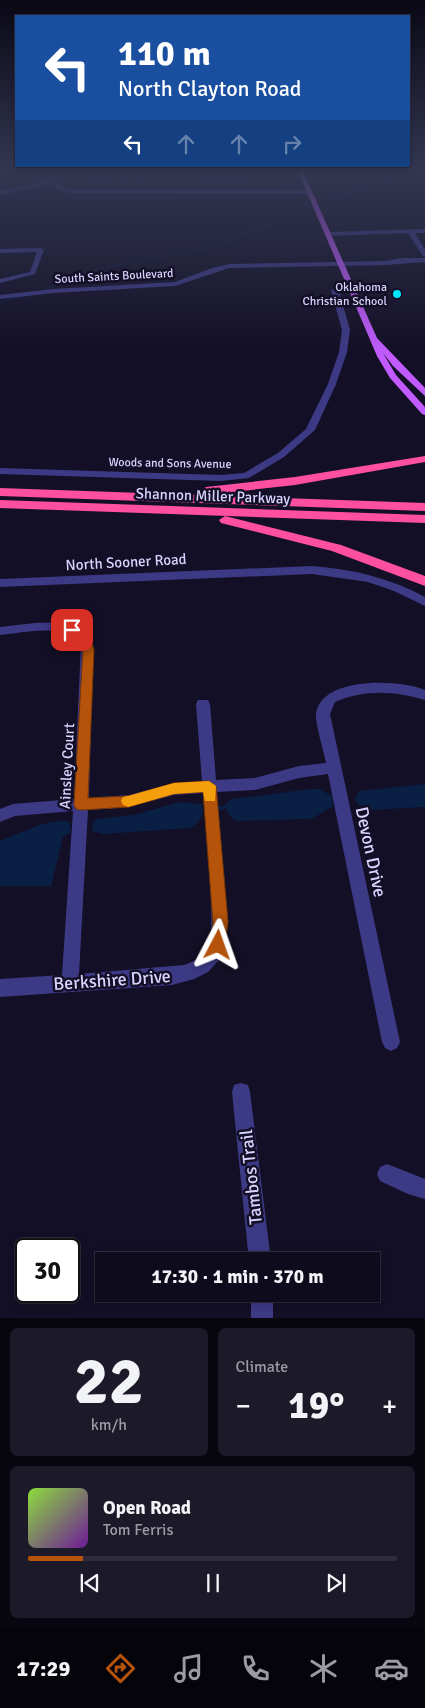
<!DOCTYPE html>
<html lang="en">
<head>
<meta charset="utf-8">
<style>
	:root { --surface:#0e0b1c; --page:#1c1929; --text:#f1f3f6; --muted:#9b9ba3; --line:#2e2b3b; --accent:#b45309 }
	body { margin:0; font-family:Signika,sans-serif; background:var(--page); color:var(--text); height:100vh; display:flex; flex-direction:column; font-size:19px; white-space:nowrap }
	* { box-sizing:border-box; margin:0 }
	p { font-size:16px; color:var(--muted) }
	.icon { flex:none; width:28px; height:28px; fill:none; stroke:currentColor; stroke-width:2; stroke-linecap:round; stroke-linejoin:round }
	.map { position:relative; height:1318px; overflow:hidden }
	.panel { display:flex; flex-direction:column; gap:10px; padding:10px; background:#08060f; flex:1 }
	.panel>* { flex:none }
	.guide { position:absolute; left:15px; top:15px; width:395px; height:152px; border-radius:0px; box-shadow:0 2px 8px #0003,0 0 0 1px var(--line); background:#1a4fa0; color:#fff; overflow:hidden }
	.speed { position:absolute; left:15px; top:1238px; display:flex; gap:10px; font-size:25px; font-weight:700; text-align:center }
	.speed>* { display:grid; place-content:center; width:65px; height:65px; border-radius:50%; background:var(--surface); box-shadow:0 2px 8px #0003,0 0 0 1px var(--line); line-height:1 }
	.speed .limit { border:2px solid #111; border-radius:8px; background:#fff; color:#111 }
	.pin { position:absolute; display:grid; place-items:center; width:42px; height:42px; color:#fff; margin:-21px; border-radius:10px; box-shadow:0 2px 8px #0006 }
	.me { position:absolute; width:55px; margin:-28px; rotate:4deg; stroke-linejoin:round; filter:drop-shadow(0 0 4px #0008) }
	.turn { display:flex; align-items:center; gap:18px; height:105px; padding:0 20px; font-size:22px }
	.turn .icon { width:65px; height:65px; stroke-width:2.5 }
	.turn b { display:block; font-size:35px; line-height:42px }
	.lanes { display:flex; align-items:center; height:48px; padding:0 20px; background:#0003; justify-content:center; gap:25px; direction:ltr }
	.lanes .off { opacity:.35 }
	.big { font-size:38px; font-weight:700; line-height:1.1 }
	.panel .card { flex:1; display:flex; flex-direction:column; justify-content:center; gap:8px; min-width:0; padding:0 18px; border-radius:8px; background:var(--page) }
	.panel .dial { align-items:center; gap:0 }
	.dial b { font-size:65px; line-height:1 }
	.song { display:flex; align-items:center; gap:15px }
	.cover { width:60px; height:60px; border-radius:8px; background:linear-gradient(135deg,hsl(90 70% 55%),hsl(280 70% 35%)) }
	.played { height:5px; border-radius:2px; background:linear-gradient(90deg,var(--accent) 15%,var(--line) 15%) }
	.keys { display:flex; justify-content:space-around; direction:ltr }
	.heat { display:flex; justify-content:space-between; align-items:center; font-size:28px; direction:ltr }
	.panel .tiles { flex:1; display:grid; gap:10px; grid-template-columns:1fr 1fr }
	.card:last-child { grid-column:span 2 }
	.trip { position:absolute; left:95px; top:1252px; width:285px; height:50px; border-radius:0px; background:var(--surface); box-shadow:0 2px 8px #0003,0 0 0 1px var(--line); font-weight:700; line-height:50px; text-align:center }
	.menu { display:flex; height:80px; justify-content:space-around; align-items:center; background:#06040b; color:var(--muted) }
	.menu .icon { width:35px; height:35px }
	.menu .active { color:var(--accent) }
	.menu b { font-size:22px; color:var(--text) }
	.map>svg:first-child { display:block }
	.water { fill:#0a1f44 }
	.lines { fill:none; stroke-linecap:round; stroke-linejoin:round }
	.stream-far1 { stroke:#0a1f44; stroke-width:1 }
	.stream { stroke:#0a1f44; stroke-width:3 }
	.minor { fill:#3d3a85; fill-rule:evenodd }
	.major { fill:#c25bff; fill-rule:evenodd }
	.highway { fill:#ff4fa3; fill-rule:evenodd }
	.route { fill:#b45309; stroke:#753606 }
	.slow { fill:#f59e0b }
	.poi-dot { fill:#00e5ff; stroke:#130f26; stroke-width:2 }
	.labels { text-anchor:middle; stroke-width:5; stroke-linejoin:round; paint-order:stroke }
	.far-street-label { font-size:12px; fill:#d9d4ff; stroke:#130f26 }
	.far-poi-label { font-size:12px; fill:#d9d4ff; stroke:#130f26; text-anchor:end }
	.street-label { font-size:15px; fill:#d9d4ff; stroke:#130f26 }
	.near-street-label { font-size:18px; fill:#d9d4ff; stroke:#130f26 }
</style>
</head>
<body>
<div class="map">
<svg width="425" height="1318" viewBox="0 0 425 1318">
	<rect width="100%" height="100%" fill="#130f26"/>
	<g class="water">
		<polygon points="425,784 425,807 369,810 361,808 355,800 359,791"/>
		<path d="M311,789H319L332,796L333,807C324,809 321,816 308,819L236,821C229,817 225,810 226,803L232,799Z"/>
		<path d="M180,802L202,804C204,815 201,822 190,828L103,834L92,831L93,822L98,819L134,815Z"/>
		<polygon points="64,820 70,823 70,833 63,837 51,886 0,886 0,841 42,824"/>
	</g>
	<g class="lines">
		<g class="stream-far1">
			<polyline points="107,169 142,177"/>
			<polyline points="0,200 67,186 144,178 425,173"/>
			<polyline points="325,203 396,174"/>
			<polyline points="239,236 305,211 304,204 307,203"/>
			<path d="M44,289C68,281 93,270 118,265C159,256 200,253 239,238"/>
			<polyline points="0,302 33,295"/>
		</g>
		<polyline class="stream" points="219,808 227,807"/>
		<g class="minor">
			<polygon points="40,169 45,169 62,187 70,189 309,190 312,192 309,194 70,193 58,189 52,183 0,195 0,191 49,180"/>
			<polygon points="425,229 425,233 415,233 425,250 425,257 423,256 408,233 328,236 325,234 328,232"/>
			<polygon points="41,248 44,250 35,274 0,283 0,279 30,272 37,252 0,253 0,249"/>
			<polygon points="400,258 425,258 425,262 386,265 229,268 175,286 53,293 0,299 0,295 53,289 175,282 212,268 229,264 386,261"/>
			<polygon points="348,285 354,286 339,291 350,330 347,352 336,384 315,430 284,457 249,478 221,481 0,474 0,468 221,475 244,473 278,453 306,429 328,384 339,352 342,330 331,290"/>
			<path d="M312,566C352,569 390,578 425,597V606L394,591L368,582L312,574L0,587V579Z"/>
			<path d="M35,623C57,622 81,622 93,643L89,798L129,795L174,783L202,781L196,704L198,700H208L210,704L216,780L255,778L299,766L326,763C324,752 315,723 316,714C321,676 399,679 425,690V700C396,691 364,689 335,702L330,714L400,1042L397,1048L391,1051L385,1048L382,1042L328,774L299,778L255,790L217,792L228,922L226,944L220,959L208,972L194,979L172,985L0,997V979L62,975L73,811L15,816L0,822V809L13,804L74,799L81,644C65,622 23,633 0,635V627ZM203,793C205,819 217,930 208,947C203,957 193,962 184,965L79,974L88,810L129,807L174,795Z"/>
			<polygon points="241,1083 248,1085 250,1092 271,1261 249,1261 232,1092 234,1085"/>
			<polygon points="387,1164 425,1179 425,1199 408,1194 380,1181 377,1174 380,1167"/>
			<rect x="251" y="1294" width="22" height="24"/>
		</g>
		<polygon class="major" points="297,169 302,169 377,338 425,388 425,396 393,366 383,353 396,375 425,407 425,415 422,414 390,378 377,356"/>
		<g class="highway">
			<polygon points="425,456 425,462 295,485 206,495 200,491 206,487 295,477"/>
			<polygon points="0,488 425,503 425,511 0,496"/>
			<polygon points="0,500 425,515 425,523 0,508"/>
			<polygon points="225,516 341,545 425,576 425,586 332,551 221,523 219,520"/>
		</g>
	</g>
	<linearGradient id="sky" x2="0" y2="1"><stop stop-color="#0a0815"/><stop offset="0.48" stop-color="#333752"/><stop offset="1" stop-color="#333752" stop-opacity="0"/></linearGradient>
	<rect width="425" height="353" fill="url(#sky)"/>
	<polygon class="route" points="72,626 89,636 94,649 88,798 129,796 174,783 209,781 216,786 228,922 224,950 218,952 213,950 211,945 213,922 203,792 174,794 129,807 81,810 76,809 74,805 83,649 80,641 67,630"/>
	<polygon class="slow" points="209,781 216,786 215,801 205,801 203,792 174,794 128,807 123,805 121,801 123,797 128,796 174,783"/>
	<circle class="poi-dot" cx="397" cy="294" r="5"/>
	<g class="labels">
		<g class="far-street-label">
			<text transform="translate(114 276) rotate(-3)" y="4">South Saints Boulevard</text>
			<text transform="translate(170 463) rotate(1)" y="4">Woods and Sons Avenue</text>
		</g>
		<g class="far-poi-label">
			<text x="387" y="291">Oklahoma<tspan x="387" dy="14">Christian School</tspan></text>
		</g>
		<g class="street-label">
			<text transform="translate(213 496) rotate(2)" y="5">Shannon Miller Parkway</text>
			<text transform="translate(126 562) rotate(-3)" y="5">North Sooner Road</text>
			<text transform="translate(67 766) rotate(-87)" y="5">Ainsley Court</text>
		</g>
		<g class="near-street-label">
			<text transform="translate(371 852) rotate(78)" y="6">Devon Drive</text>
			<text transform="translate(112 980) rotate(-4)" y="6">Berkshire Drive</text>
			<text transform="translate(251 1177) rotate(-96)" y="6">Tambos Trail</text>
		</g>
	</g>
</svg>
<div class="speed"><div class="limit">30</div></div>
<div class="pin" style="left:72px;top:630px;background:#d93025"><svg class="icon" aria-label="arrive" viewBox="0 0 24 24"><path d="M6 21V4h12l-3 4 3 4H6"/></svg></div>
<svg class="me" style="left:218px;top:945px" viewBox="-20 -20 40 40"><path d="M0-17L14 15 0 8-14 15z" fill="#b45309" stroke="#fff" stroke-width="4"/></svg>
<div class="trip">17:30 · 1 min · 370 m</div>
<div class="guide">
<div class="turn"><svg class="icon" aria-label="left" viewBox="0 0 24 24"><path d="M17 20v-9H6M10 6l-5 5 5 5"/></svg><div><b>110 m</b>North Clayton Road</div></div>
<div class="lanes"><svg class="icon" aria-label="left" viewBox="0 0 24 24"><path d="M17 20v-9H6M10 6l-5 5 5 5"/></svg><svg class="icon off" aria-label="ahead" viewBox="0 0 24 24"><path d="M12 20V5M6 11l6-6 6 6"/></svg><svg class="icon off" aria-label="ahead" viewBox="0 0 24 24"><path d="M12 20V5M6 11l6-6 6 6"/></svg><svg class="icon off" aria-label="right" viewBox="0 0 24 24"><path d="M7 20v-9h11M14 6l5 5-5 5"/></svg></div>
</div>
</div>
<section class="panel">
<div class="tiles">
<div class="card dial"><b>22</b><p>km/h</p></div>
<div class="card"><p>Climate</p>
<div class="heat"><a>−</a><b class="big">19°</b><a>+</a></div>
</div>
<div class="card">
<div class="song"><i class="cover"></i><div><b>Open Road</b><p>Tom Ferris</p></div></div>
<div class="played"></div>
<div class="keys"><svg class="icon" aria-label="previous" viewBox="0 0 24 24"><path d="M18 5L8 12l10 7zM5 5v14"/></svg><svg class="icon" aria-label="pause" viewBox="0 0 24 24"><path d="M8 5v14M16 5v14"/></svg><svg class="icon" aria-label="next" viewBox="0 0 24 24"><path d="M6 5l10 7-10 7zM19 5v14"/></svg></div>
</div>
</div>
</section>
<nav class="menu">
<b>17:29</b>
<svg class="icon active" aria-label="directions" viewBox="0 0 24 24"><path d="M12 3l9 9-9 9-9-9zM9 14v-3h6M13 9l2 2-2 2"/></svg>
<svg class="icon" aria-label="music" viewBox="0 0 24 24"><path d="M9 18V5l10-2v13"/><circle cx="6" cy="18" r="3"/><circle cx="16" cy="16" r="3"/></svg>
<svg class="icon" aria-label="phone" viewBox="0 0 24 24"><path d="M5 4h4l2 5-3 2q2 4 5 5l2-3 5 2v4C11 20 4 13 5 4z"/></svg>
<svg class="icon" aria-label="climate" viewBox="0 0 24 24"><path d="M12 3v18M4 7l16 10M4 17L20 7"/></svg>
<svg class="icon" aria-label="car" viewBox="0 0 24 24"><path d="M5 17H2v-5l4-1 3-4h7l3 4 3 1v5h-3M9 17h6M6 11h13"/><circle cx="7" cy="17" r="2"/><circle cx="17" cy="17" r="2"/></svg>
</nav>
</body>
</html>
